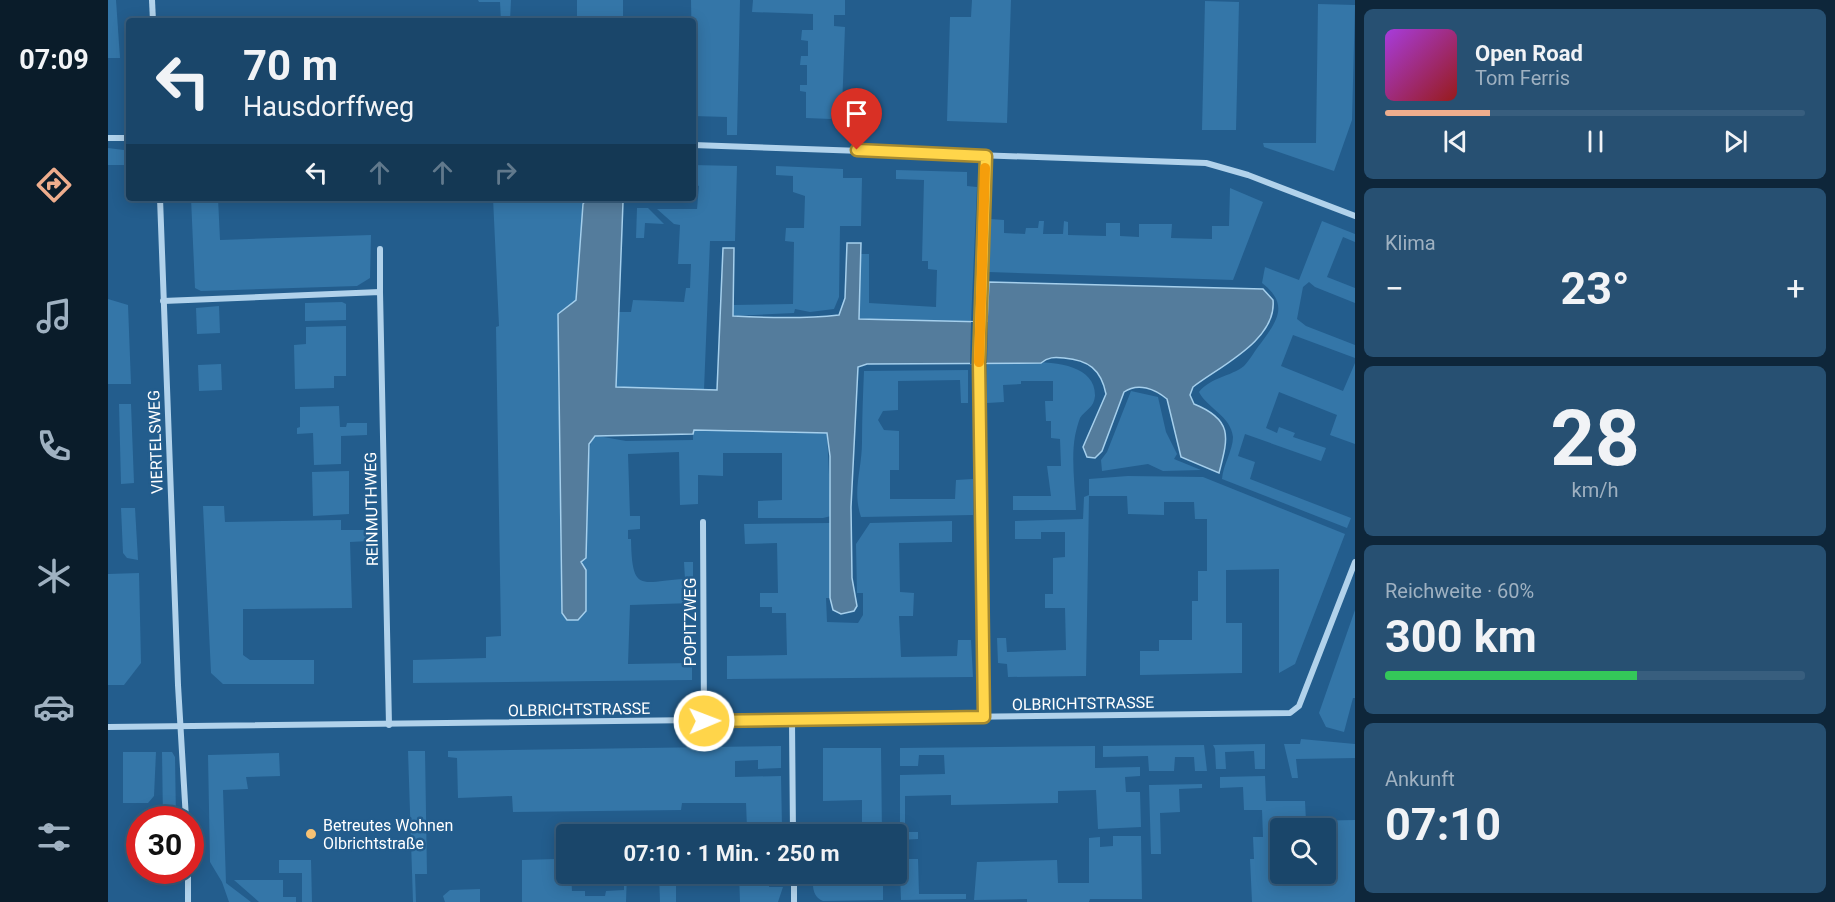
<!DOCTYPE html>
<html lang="de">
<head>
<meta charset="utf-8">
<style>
	:root { --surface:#1a466a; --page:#275072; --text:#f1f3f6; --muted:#9fb1c1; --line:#385e7e; --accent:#eead8d }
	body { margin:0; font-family:Roboto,sans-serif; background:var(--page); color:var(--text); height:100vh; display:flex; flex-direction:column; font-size:22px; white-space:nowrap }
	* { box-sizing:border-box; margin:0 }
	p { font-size:20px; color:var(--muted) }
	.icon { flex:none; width:33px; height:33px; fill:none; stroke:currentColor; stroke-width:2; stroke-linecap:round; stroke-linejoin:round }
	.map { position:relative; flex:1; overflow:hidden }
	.side { display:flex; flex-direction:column; gap:9px; padding:9px; background:#0e263a; width:480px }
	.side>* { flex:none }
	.guide { position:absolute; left:18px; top:18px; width:570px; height:183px; border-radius:6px; box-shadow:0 3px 15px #0003,0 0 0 2px var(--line); background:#1a466a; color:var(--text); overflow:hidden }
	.tools { position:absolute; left:1162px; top:818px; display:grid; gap:12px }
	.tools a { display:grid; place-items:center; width:66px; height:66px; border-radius:6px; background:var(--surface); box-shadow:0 3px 15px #0003,0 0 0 2px var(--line); font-size:30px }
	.speed { position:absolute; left:18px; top:806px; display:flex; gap:12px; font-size:30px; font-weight:700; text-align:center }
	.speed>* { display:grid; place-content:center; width:78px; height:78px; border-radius:50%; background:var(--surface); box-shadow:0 3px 15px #0003,0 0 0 2px var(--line); line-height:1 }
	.speed .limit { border:9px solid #d22; background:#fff; color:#111 }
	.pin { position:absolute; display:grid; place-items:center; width:51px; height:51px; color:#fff; margin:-62px -26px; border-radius:50% 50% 50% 0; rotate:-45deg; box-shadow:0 0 6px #0007 }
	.pin .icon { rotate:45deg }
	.me { position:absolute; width:66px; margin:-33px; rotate:89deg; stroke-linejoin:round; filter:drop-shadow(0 0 4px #0008) }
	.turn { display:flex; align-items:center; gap:21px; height:126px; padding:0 18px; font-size:27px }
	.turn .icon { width:78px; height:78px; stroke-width:2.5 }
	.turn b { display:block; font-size:42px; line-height:51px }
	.lanes { display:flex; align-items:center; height:57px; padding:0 18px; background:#0003; justify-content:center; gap:30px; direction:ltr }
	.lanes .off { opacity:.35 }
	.big { font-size:45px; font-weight:700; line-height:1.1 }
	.side .tile { flex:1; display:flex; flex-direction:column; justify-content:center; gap:9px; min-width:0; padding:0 21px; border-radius:9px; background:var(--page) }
	.side .dial { align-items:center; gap:0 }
	.dial b { font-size:78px; line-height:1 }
	.song { display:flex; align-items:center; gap:18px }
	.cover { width:72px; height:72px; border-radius:9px; background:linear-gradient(135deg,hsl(280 70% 55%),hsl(0 70% 35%)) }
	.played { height:6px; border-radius:3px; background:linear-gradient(90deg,var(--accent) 25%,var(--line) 25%) }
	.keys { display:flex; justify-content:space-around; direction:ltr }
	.heat { display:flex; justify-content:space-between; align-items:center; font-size:33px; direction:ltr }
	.charge { height:9px; border-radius:4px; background:linear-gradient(90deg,#34c759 60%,var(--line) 0) }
	.trip { position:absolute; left:448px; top:824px; width:351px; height:60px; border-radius:6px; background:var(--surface); box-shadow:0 3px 15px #0003,0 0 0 2px var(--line); font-weight:700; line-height:60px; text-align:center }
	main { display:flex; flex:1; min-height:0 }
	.tab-bar { display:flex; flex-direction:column; width:108px; justify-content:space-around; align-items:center; background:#0a1c2a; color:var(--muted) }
	.tab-bar .icon { width:42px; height:42px }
	.tab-bar .active { color:var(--accent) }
	.tab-bar b { font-size:27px; color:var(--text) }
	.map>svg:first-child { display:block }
	.green { fill:#3476a8; fill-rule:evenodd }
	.water { fill:#547c9c; stroke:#a5cfec; stroke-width:1.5 }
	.pier { fill:#235d8d }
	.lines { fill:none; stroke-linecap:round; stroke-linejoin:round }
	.street { stroke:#b1d2eb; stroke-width:6 }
	.route-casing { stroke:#a68a30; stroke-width:15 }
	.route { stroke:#ffd54a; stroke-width:10 }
	.slow { stroke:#f59e0b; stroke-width:10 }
	.poi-dot { fill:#f7c274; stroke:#235d8d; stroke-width:2 }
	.labels { text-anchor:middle; stroke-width:5; stroke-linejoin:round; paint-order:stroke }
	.street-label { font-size:16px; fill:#fff; stroke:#235d8d }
	.poi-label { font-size:16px; fill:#fff; stroke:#235d8d; text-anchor:start }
</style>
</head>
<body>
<main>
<nav class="tab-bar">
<b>07:09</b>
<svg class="icon active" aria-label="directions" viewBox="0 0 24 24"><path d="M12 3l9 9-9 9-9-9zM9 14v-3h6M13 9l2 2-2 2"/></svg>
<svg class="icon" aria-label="music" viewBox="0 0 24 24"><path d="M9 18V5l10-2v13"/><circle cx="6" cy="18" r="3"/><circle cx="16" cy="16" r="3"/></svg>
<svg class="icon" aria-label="phone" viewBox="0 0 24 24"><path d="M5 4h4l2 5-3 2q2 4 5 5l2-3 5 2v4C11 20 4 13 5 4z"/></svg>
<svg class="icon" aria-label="climate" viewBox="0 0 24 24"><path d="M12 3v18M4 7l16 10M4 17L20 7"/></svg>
<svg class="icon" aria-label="car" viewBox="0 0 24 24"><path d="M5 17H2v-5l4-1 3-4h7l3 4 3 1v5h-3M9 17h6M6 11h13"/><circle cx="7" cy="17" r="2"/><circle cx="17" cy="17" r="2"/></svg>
<svg class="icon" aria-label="filters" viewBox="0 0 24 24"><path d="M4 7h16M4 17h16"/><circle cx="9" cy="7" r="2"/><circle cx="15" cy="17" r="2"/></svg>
</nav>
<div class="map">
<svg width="1247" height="902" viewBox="0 0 1247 902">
	<rect width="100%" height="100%" fill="#235d8d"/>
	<g class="green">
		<polygon points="0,0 8,0 12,58 0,58"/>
		<polygon points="370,0 403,0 402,21 393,21 392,2 371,2"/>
		<rect x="469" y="0" width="46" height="21"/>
		<polygon points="583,0 632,0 629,135 619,135 619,117 585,116"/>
		<polygon points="645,0 737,0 737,15 726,15 726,26 737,27 734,109 724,108 723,119 698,118 698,92 692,91 692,85 699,85 699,65 692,65 693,56 700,56 700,41 693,40 694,30 705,30 705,14 644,12"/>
		<polygon points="864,0 903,0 899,123 839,121 842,17 863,17"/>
		<polygon points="1097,1 1131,2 1128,130 1094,130"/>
		<polygon points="1210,4 1247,5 1244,120 1226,171 1156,147 1155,143 1208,143"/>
		<polygon points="0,148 16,150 16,165 0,165"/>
		<polygon points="585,165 629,166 627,241 602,241 596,390 508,387 511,312 523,312 525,300 576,302 578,288 582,288 583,264 570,264 572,225 566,224 549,209 589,209 591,186 585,184"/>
		<polygon points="668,166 735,169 735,178 754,178 753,226 732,226 731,297 726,309 702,312 687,309 686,313 625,316 625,305 685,304 686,242 677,241 678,228 696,228 697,196 685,192 685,176 668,175"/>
		<polygon points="788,170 859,172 859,186 869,187 863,322 750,319 752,254 761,254 761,303 828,307 829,270 820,269 820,261 814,261 816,180 788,179"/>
		<polygon points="1122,188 1155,202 1125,280 881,272 882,219 896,220 896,233 917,234 918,228 930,228 931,221 936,221 935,234 955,234 956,221 960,222 960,235 998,236 998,223 1012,223 1012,236 1031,237 1031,224 1064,224 1063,238 1104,239 1104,226 1121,226"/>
		<polygon points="83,198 110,198 112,240 263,235 262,278 249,286 93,291 87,288"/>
		<path d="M385,198H476L468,301L450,315L453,597L454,614L459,620L478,611V570L473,562L478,557V486L483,438L490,436L518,441L585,440V430L719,433L723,516L715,518H650V501L674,500V453H615V476L590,475V504L572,505L571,452L520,454L522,516H532V529L520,530V539H523C524,595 533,581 577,579L576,562H585V603L522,605L520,664L584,663V680L305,683V660L378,658V637L393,636L388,327L391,326Z"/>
		<polygon points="529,208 540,208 556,224 537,223 536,238 528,238"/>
		<path d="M1214,221L1247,234V242L1235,237L1219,277L1247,288V303L1207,287L1201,282L1195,287L1189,319L1198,326L1247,345V358L1185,335L1173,366L1235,391L1247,363V444L1222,435L1229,415L1171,392L1158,428L1169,433L1171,427L1187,433L1185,437L1218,448L1213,461L1137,434L1130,456L1147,462L1142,479L1243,518L1239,528L1114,479C1115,465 1125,450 1125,437C1123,416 1099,408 1091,392C1103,377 1122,377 1136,366C1142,360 1147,350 1153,343C1170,320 1181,304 1154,283L1157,267L1191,280Z"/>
		<polygon points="0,299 20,305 23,384 0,384"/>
		<polygon points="234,302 238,304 238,320 197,321 197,303"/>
		<polygon points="111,306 112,333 89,334 88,308"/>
		<polygon points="238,326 238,376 226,376 226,388 187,389 186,345 198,344 198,327"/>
		<path d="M879,363C906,363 988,352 987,396C986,408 977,410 972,418C970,423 968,431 967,436C963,459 967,486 968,510H905V496H943L939,466H953L952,439L943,438V421H938L937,401H945V381H913V384L895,385L896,402L879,403Z"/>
		<polygon points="113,364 114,390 91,391 90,365"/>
		<path d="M860,370V403H853L852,380L790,381V410L775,411L770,420L776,430L791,431V470H782V499H847L848,480L865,479V515L753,517C744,490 754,470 754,442C754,418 755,395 756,371Z"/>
		<polygon points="1023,391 1050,397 1058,432 1069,454 1066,459 1093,470 1055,471 1040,464 994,471 993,460 999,452"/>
		<polygon points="11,404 23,404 26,483 13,484"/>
		<polygon points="231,406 232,427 238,427 239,423 259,423 259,435 233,436 233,464 206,465 205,433 189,434 189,428 192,427 192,407"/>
		<polygon points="241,471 241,514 205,516 204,472"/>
		<polygon points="1020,476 1095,477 1237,534 1187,664 1171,673 1171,569 1118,570 1118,623 1134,623 1134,673 1032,675 1032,651 1051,651 1051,640 1084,640 1084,601 1090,601 1090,571 1099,571 1099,519 1087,519 1086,502 1056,502 1056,515 1020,514 1019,496 981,496 978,676 900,677 899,664 890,663 889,638 898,638 899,652 958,650 957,608 937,608 937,594 945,594 945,558 957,557 957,532 933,532 933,539 907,539 907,521 975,519 976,497 981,495 981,479"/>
		<polygon points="95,506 116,506 117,522 233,520 233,530 261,530 261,541 242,542 244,608 135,609 135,655 142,660 206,660 206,684 115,684 103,673"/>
		<polygon points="13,508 27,508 30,560 19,558 15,553"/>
		<polygon points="844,521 844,542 791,543 792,592 806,593 805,616 791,616 793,657 849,656 850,640 863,640 865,677 619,679 619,656 679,655 678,613 664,613 664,607 652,607 652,593 670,593 669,543 637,544 636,524 722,523 722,598 718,598 719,622 750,623 755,615 755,593 749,593 748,544 762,523"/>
		<polygon points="31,573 33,663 16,685 0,685 0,574"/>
		<polygon points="1247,610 1247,698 1245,698 1236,732 1218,727 1211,713"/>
		<polygon points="1193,739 1247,744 1247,758 1188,759 1190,778 1184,778 1176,744 1192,744"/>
		<polygon points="1157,744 1157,769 1147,769 1146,751 1117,752 1118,769 1108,769 1107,749 1105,745"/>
		<polygon points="1096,745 1099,771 1087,771 1086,757 1067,757 1066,771 1041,771 1040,756 995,757 995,746"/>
		<polygon points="673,746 673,768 650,769 650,760 627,761 627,777 673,776 674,827 639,828 638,803 574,803 573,810 405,812 404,796 350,798 349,758 340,757 340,751"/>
		<polygon points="987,746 987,768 1032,767 1032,776 1017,777 1018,792 1032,792 1033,827 990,829 988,790 950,791 950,803 843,805 843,795 797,796 797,832 810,832 810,839 792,840 792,775 837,774 836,755 811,755 810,766 792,766 792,748"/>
		<polygon points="715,748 773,748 774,834 754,834 754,800 715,801"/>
		<polygon points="300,751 317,751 319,874 307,874 308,902 305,902"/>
		<polygon points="15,752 48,752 46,796 40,803 15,803"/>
		<polygon points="54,752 64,752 67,757 68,819 55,819"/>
		<polygon points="171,753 172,776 138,777 140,789 115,790 118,883 143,902 121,902 114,882 102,862 100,755"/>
		<path d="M1157,776L1158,801H1197L1198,821L1247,820V902H1144L1142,859H1146L1145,837H1155L1154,810H1136L1135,787L1112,788V777ZM1173,828H1218V873H1173Z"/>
		<polygon points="1094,784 1094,788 1071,789 1072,812 1052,813 1053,854 1043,854 1041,785"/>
		<polygon points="1005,836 1033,836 1034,899 982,899 981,902 919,902 919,899 866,900 869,862 949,860 950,883 981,883 981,838 992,837 992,847 1005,846"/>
		<polygon points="448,859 449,867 459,867 459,873 463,873 464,891 477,891 477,896 497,896 498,891 516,890 516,873 519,873 518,902 414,902 414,860"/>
		<polygon points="799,859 810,859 811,894 858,894 858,899 793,900 792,872 799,872"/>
		<polygon points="171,860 203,860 204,902 194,902 194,873 171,873"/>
		<polygon points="551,873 568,873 568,902 552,902"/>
		<polygon points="631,873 661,873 661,887 675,887 670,902 632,902"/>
		<path d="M705,873H775V900L715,901C703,896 705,884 705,873Z"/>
		<polygon points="126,880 175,880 175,897 188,897 188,902 151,902"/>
		<polygon points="372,889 372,902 337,902 335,896 342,890"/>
	</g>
	<path class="water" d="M479,198H501L515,202L508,387L609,390L615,248H626L625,316C660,318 695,319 731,315L737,298L739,243H753L751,319L879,322L881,282L1155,289L1165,300C1169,340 1112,366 1085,387L1082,395L1086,404C1126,420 1120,438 1111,473L1073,457L1059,399C1047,389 1030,382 1016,392L994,451L987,458L979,457L975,447L998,394C993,369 980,360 956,358C946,357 940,357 933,363L759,364L750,367L743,507L744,578L749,606L746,611L733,614L725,610L722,598V456L719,433L586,430L585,434L487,436L481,444L478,558L473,562L478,570V611L470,620H459L454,613L450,314L468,300L475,204Z"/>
	<polygon class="pier" points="863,322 880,322 879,363 862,364"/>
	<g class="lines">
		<g class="street">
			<polyline points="44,0 45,21"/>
			<polyline points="0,138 21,138"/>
			<polyline points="585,145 1098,163 1140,175 1247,216"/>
			<polyline points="52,198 70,685 78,819"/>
			<polyline points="272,249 272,292"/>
			<polyline points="55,301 272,292 281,725"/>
			<polyline points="595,522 596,721"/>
			<polyline points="876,718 871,363 877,156"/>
			<polyline points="684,721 685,834"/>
			<polyline points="0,727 1182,713 1191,706 1247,562"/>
			<polyline points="80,870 80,902"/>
			<polyline points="686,873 686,902"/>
		</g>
	</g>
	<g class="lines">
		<defs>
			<polyline id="route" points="596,721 876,717 871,363 878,156 749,150"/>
		</defs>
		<use href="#route" class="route-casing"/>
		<use href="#route" class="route"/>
		<polyline class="slow" points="871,362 877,168"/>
	</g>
	<circle class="poi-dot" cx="203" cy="834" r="6"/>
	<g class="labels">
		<g class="street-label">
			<text transform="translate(47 442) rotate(-92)" y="6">VIERTELSWEG</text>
			<text transform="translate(263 509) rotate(-91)" y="6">REINMUTHWEG</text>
			<text transform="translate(582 622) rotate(-90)" y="6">POPITZWEG</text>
			<text transform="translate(975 703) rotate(-1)" y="6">OLBRICHTSTRASSE</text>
			<text transform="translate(471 709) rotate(-1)" y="6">OLBRICHTSTRASSE</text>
		</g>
		<g class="poi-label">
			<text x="215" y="831">Betreutes Wohnen<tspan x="215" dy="18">Olbrichtstraße</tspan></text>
		</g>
	</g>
</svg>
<div class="tools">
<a><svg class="icon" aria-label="search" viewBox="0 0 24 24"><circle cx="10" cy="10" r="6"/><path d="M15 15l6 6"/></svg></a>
</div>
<div class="speed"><div class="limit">30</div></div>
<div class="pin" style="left:749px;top:150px;background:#d93025"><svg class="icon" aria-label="arrive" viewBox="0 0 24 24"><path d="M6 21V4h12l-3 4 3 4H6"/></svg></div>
<svg class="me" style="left:596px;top:721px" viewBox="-20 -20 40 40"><circle r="17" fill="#ffd54a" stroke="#fff" stroke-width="3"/><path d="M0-11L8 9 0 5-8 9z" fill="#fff"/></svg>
<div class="trip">07:10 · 1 Min. · 250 m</div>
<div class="guide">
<div class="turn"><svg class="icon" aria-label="left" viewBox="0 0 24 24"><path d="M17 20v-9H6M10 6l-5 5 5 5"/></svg><div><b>70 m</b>Hausdorffweg</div></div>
<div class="lanes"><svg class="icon" aria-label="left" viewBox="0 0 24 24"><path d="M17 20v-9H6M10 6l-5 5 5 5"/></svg><svg class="icon off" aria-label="ahead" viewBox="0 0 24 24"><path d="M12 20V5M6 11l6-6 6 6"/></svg><svg class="icon off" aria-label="ahead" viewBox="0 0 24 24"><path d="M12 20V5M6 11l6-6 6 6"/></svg><svg class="icon off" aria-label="right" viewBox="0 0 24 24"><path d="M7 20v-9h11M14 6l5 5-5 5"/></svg></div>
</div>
</div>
<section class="side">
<div class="tile">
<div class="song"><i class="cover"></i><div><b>Open Road</b><p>Tom Ferris</p></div></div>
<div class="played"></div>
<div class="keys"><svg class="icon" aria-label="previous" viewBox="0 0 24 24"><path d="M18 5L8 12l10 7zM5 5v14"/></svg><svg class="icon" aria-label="pause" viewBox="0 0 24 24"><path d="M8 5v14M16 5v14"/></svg><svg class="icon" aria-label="next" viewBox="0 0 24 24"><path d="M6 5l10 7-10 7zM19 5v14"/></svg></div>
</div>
<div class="tile"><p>Klima</p>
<div class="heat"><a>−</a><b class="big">23°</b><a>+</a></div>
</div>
<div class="tile dial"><b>28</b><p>km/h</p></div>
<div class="tile"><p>Reichweite · 60%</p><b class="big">300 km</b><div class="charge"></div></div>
<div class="tile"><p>Ankunft</p><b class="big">07:10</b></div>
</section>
</main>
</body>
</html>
